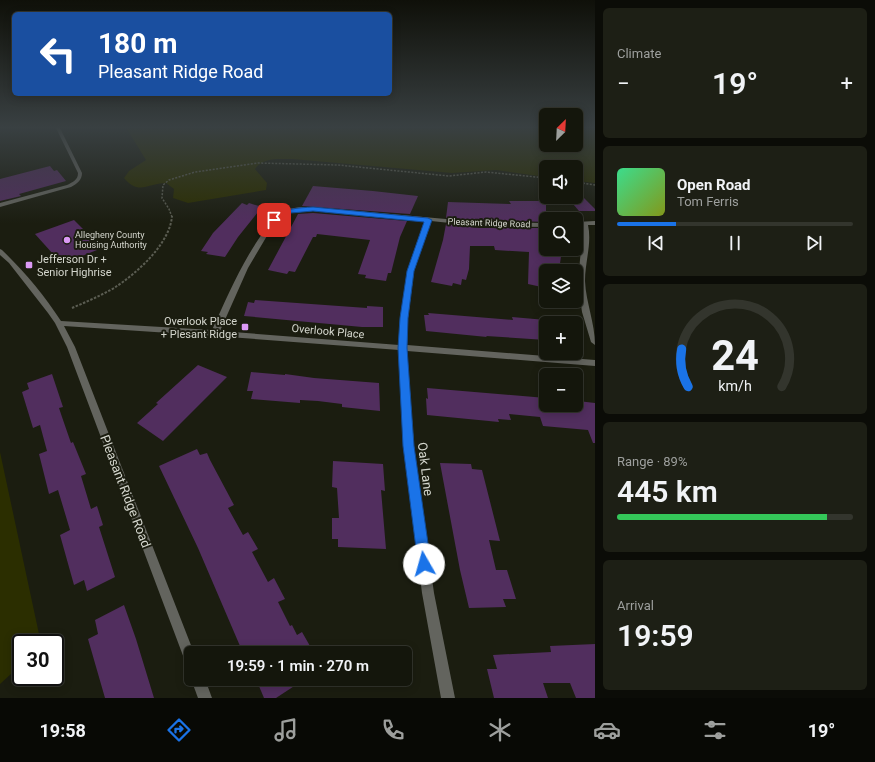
<!DOCTYPE html>
<html lang="en">
<head>
<meta charset="utf-8">
<style>
	:root { --surface:#14160c; --page:#1d1f15; --text:#f1f3f6; --muted:#9d9f9d; --line:#33352d; --accent:#1a73e8 }
	body { margin:0; font-family:Roboto,sans-serif; background:var(--page); color:var(--text); height:100vh; display:flex; flex-direction:column; font-size:15px; white-space:nowrap }
	* { box-sizing:border-box; margin:0 }
	p { font-size:13px; color:var(--muted) }
	.icon { flex:none; width:22px; height:22px; fill:none; stroke:currentColor; stroke-width:2; stroke-linecap:round; stroke-linejoin:round }
	.map { position:relative; flex:1; overflow:hidden }
	.details { display:flex; flex-direction:column; gap:8px; padding:8px; background:#0b0c07; width:280px }
	.details>* { flex:none }
	.banner { position:absolute; left:12px; top:12px; width:380px; height:84px; border-radius:6px; box-shadow:0 2px 10px #0003,0 0 0 1px var(--line); background:#1a4fa0; color:#fff; overflow:hidden }
	.needle { width:26px; rotate:24deg }
	.controls { position:absolute; left:539px; top:108px; display:grid; gap:8px }
	.controls a { display:grid; place-items:center; width:44px; height:44px; border-radius:6px; background:var(--surface); box-shadow:0 2px 10px #0003,0 0 0 1px var(--line); font-size:20px }
	.speed { position:absolute; left:12px; top:634px; display:flex; gap:8px; font-size:20px; font-weight:700; text-align:center }
	.speed>* { display:grid; place-content:center; width:52px; height:52px; border-radius:50%; background:var(--surface); box-shadow:0 2px 10px #0003,0 0 0 1px var(--line); line-height:1 }
	.speed .limit { border:2px solid #111; border-radius:6px; background:#fff; color:#111 }
	.pin { position:absolute; display:grid; place-items:center; width:34px; height:34px; color:#fff; margin:-17px; border-radius:8px; box-shadow:0 2px 6px #0006 }
	.me { position:absolute; width:44px; margin:-22px; rotate:353deg; stroke-linejoin:round; filter:drop-shadow(0 0 3px #0008) }
	.turn { display:flex; align-items:center; gap:14px; height:84px; padding:0 20px; font-size:18px }
	.turn .icon { width:52px; height:52px; stroke-width:2.5 }
	.turn b { display:block; font-size:28px; line-height:34px }
	.big { font-size:30px; font-weight:600; line-height:1.1 }
	.details .widget { flex:1; display:flex; flex-direction:column; justify-content:center; gap:6px; min-width:0; padding:0 14px; border-radius:6px; background:var(--page) }
	.details .dial { align-items:center; gap:0 }
	.dial svg { height:104px; overflow:visible; fill:none; stroke:var(--line); stroke-width:7; stroke-linecap:round; text-anchor:middle }
	.dial text { fill:var(--text); stroke:none }
	.song { display:flex; align-items:center; gap:12px }
	.cover { width:48px; height:48px; border-radius:6px; background:linear-gradient(135deg,hsl(150 70% 55%),hsl(70 70% 35%)) }
	.played { height:4px; border-radius:2px; background:linear-gradient(90deg,var(--accent) 25%,var(--line) 25%) }
	.keys { display:flex; justify-content:space-around; direction:ltr }
	.heat { display:flex; justify-content:space-between; align-items:center; font-size:22px; direction:ltr }
	.charge { height:6px; border-radius:3px; background:linear-gradient(90deg,#34c759 89%,var(--line) 0) }
	.trip { position:absolute; left:184px; top:646px; width:228px; height:40px; border-radius:6px; background:var(--surface); box-shadow:0 2px 10px #0003,0 0 0 1px var(--line); font-weight:600; line-height:40px; text-align:center }
	.tabs { display:flex; height:64px; justify-content:space-around; align-items:center; background:#080905; color:var(--muted) }
	.tabs .icon { width:28px; height:28px }
	.tabs .active { color:var(--accent) }
	.tabs b { font-size:18px; color:var(--text) }
	main { display:flex; flex:1; min-height:0 }
	.map>svg:first-child { display:block }
	.green { fill:#2b2e00 }
	.building { fill:#512e5e }
	.lines { fill:none; stroke-linecap:round; stroke-linejoin:round }
	.path-far1 { stroke:#5b5d52; stroke-width:1.5; stroke-dasharray:2 1.5; stroke-linecap:butt }
	.path { stroke:#5b5d52; stroke-width:2; stroke-dasharray:2.5 1.5; stroke-linecap:butt }
	.service { fill:#63645e; fill-rule:evenodd }
	.minor { fill:#63645e; fill-rule:evenodd }
	.route { fill:#1a73e8; stroke:#114b97 }
	.poi-dot { fill:#db99f5; stroke:#1b1d10; stroke-width:1.5 }
	.labels { text-anchor:middle; stroke-width:4; stroke-linejoin:round; paint-order:stroke }
	.far-street-label { font-size:9px; fill:#d4d6cd; stroke:#1b1d10 }
	.far-poi-label { font-size:9px; fill:#d4d6cd; stroke:#1b1d10; text-anchor:start }
	.poi-label { font-size:11px; fill:#d4d6cd; stroke:#1b1d10; text-anchor:start }
	.street-label { font-size:11px; fill:#d4d6cd; stroke:#1b1d10 }
	.near-street-label { font-size:13px; fill:#d4d6cd; stroke:#1b1d10 }
</style>
</head>
<body>
<main>
<div class="map">
<svg width="595" height="698" viewBox="0 0 595 698">
	<rect width="100%" height="100%" fill="#1b1d10"/>
	<g class="green">
		<path d="M125,126H546V145H576V126H595V183L576,181V167H546V177L496,170L452,173L292,159C279,159 263,157 255,169L267,183L266,190L188,203L173,198L174,189L166,183C148,183 139,196 124,178L129,171L146,160Z"/>
		<polygon points="0,452 39,634 33,643 21,643 21,660 12,673 0,684"/>
	</g>
	<g class="building">
		<polygon points="50,166 54,171 57,170 66,181 19,194 21,196 0,201 0,179"/>
		<polygon points="313,186 373,191 418,196 410,214 302,206"/>
		<polygon points="568,198 584,198 595,209 595,211 579,211"/>
		<polygon points="509,201 546,201 546,222 479,220 446,218 448,202 511,204"/>
		<polygon points="242,203 247,205 249,203 262,207 238,237 225,257 206,254 208,252 201,251 213,233"/>
		<polygon points="313,213 407,221 400,237 391,273 388,273 386,281 365,278 366,275 358,274 370,240 317,234 316,237 313,237 295,272 289,271 287,274 268,270 298,214"/>
		<polygon points="74,220 102,248 62,264 35,234"/>
		<polygon points="446,224 479,228 546,228 546,249 562,249 559,271 546,271 546,288 528,284 529,252 495,250 494,246 470,246 469,269 466,280 462,279 461,285 453,283 452,286 431,282 443,240"/>
		<polygon points="255,300 367,308 367,306 383,307 383,327 362,327 244,316 248,302 254,303"/>
		<polygon points="428,313 513,320 512,317 546,320 546,340 486,336 487,337 426,331 424,315 429,315"/>
		<polygon points="198,365 227,377 163,441 137,423 158,404 156,403"/>
		<polygon points="251,372 285,375 285,374 314,378 379,383 380,411 342,407 342,404 318,401 300,400 300,403 251,399 253,391 247,391"/>
		<polygon points="52,374 63,407 59,408 62,417 71,443 73,442 86,474 81,476 91,509 97,506 103,525 99,527 115,577 87,591 84,580 74,585 60,535 70,530 58,490 49,494 39,454 47,451 40,425 33,428 22,392 29,389 27,383"/>
		<polygon points="427,388 546,398 546,405 580,405 578,401 595,403 595,443 593,443 588,430 543,426 540,417 509,414 511,420 498,419 499,422 427,415 426,398 428,399"/>
		<polygon points="197,449 200,455 207,453 210,460 234,505 228,508 243,535 248,532 258,549 252,552 268,582 274,578 285,599 278,602 290,626 292,625 297,635 302,632 314,653 243,653 198,548 159,466"/>
		<polygon points="333,461 383,464 385,491 381,490 386,549 338,547 338,539 332,539 332,518 339,518 337,488 332,487"/>
		<polygon points="440,463 471,464 472,469 482,470 500,541 489,540 496,570 507,570 516,599 503,599 506,607 469,608 460,570"/>
		<polygon points="124,605 136,639 154,698 105,698 88,639 98,634 95,620"/>
		<polygon points="595,644 595,698 576,698 570,683 543,683 548,698 494,698 487,669 497,669 493,655 551,652 550,646"/>
		<polygon points="256,679 305,679 276,698 264,698"/>
	</g>
	<g class="lines">
		<g class="path-far1">
			<polyline points="576,182 595,185"/>
			<polyline points="172,217 169,209 162,198 163,185 169,180 195,172 258,163 338,165 449,176 486,172 546,178"/>
		</g>
		<path class="path" d="M72,308C86,302 100,296 114,288C136,274 170,244 172,216"/>
		<path class="service" d="M55,126H59L82,173C82,180 77,184 71,187L0,207V203L67,185C73,182 78,180 78,173Z"/>
		<g class="minor">
			<path d="M313,207L479,222L546,223V227L479,226L431,221L414,271L408,318L407,345L595,360V366L407,351L414,446L434,593L455,698H441L422,593L404,446L399,350L215,336L64,326L75,347L194,653H191V667L186,666L185,661L67,347L55,323L48,313L9,263L0,255V249L2,250C24,271 44,295 61,321L212,330C227,297 241,264 262,234C266,227 270,219 277,214C287,207 301,207 313,207ZM313,211L425,221L408,271L400,318L399,345L220,331L248,268L274,224L282,216L290,213Z"/>
			<path d="M595,221V225H588C592,243 585,262 585,281C586,303 595,323 595,345L591,342L582,312L579,291V270L583,229L582,225L576,226V222Z"/>
			<polygon points="191,679 205,679 212,698 198,698"/>
		</g>
	</g>
	<linearGradient id="sky" x2="0" y2="1"><stop stop-color="#0f1009"/><stop offset="0.57" stop-color="#394042"/><stop offset="1" stop-color="#394042" stop-opacity="0"/></linearGradient>
	<rect width="595" height="223" fill="url(#sky)"/>
	<path class="route" d="M313,207L428,218L432,220L414,271L408,318L407,348L414,446L431,564L429,568L424,570L420,568L418,564L403,446L398,348L400,318L407,271L424,222L313,211L291,213L274,223L271,220C282,208 298,208 313,207Z"/>
	<g class="poi-dot">
		<circle cx="67" cy="240" r="4"/>
		<rect x="25" y="261" width="8" height="8" rx="2"/>
		<rect x="241" y="323" width="8" height="8" rx="2"/>
	</g>
	<g class="labels">
		<g class="far-street-label">
			<text transform="translate(489 223) rotate(2)" y="3">Pleasant Ridge Road</text>
		</g>
		<g class="far-poi-label">
			<text x="75" y="238">Allegheny County<tspan x="75" dy="10">Housing Authority</tspan></text>
		</g>
		<g class="poi-label">
			<text x="37" y="263">Jefferson Dr +<tspan x="37" dy="13">Senior Highrise</tspan></text>
			<text x="237" y="325" text-anchor="end">Overlook Place<tspan x="237" dy="13">+ Plesant Ridge</tspan></text>
		</g>
		<g class="street-label">
			<text transform="translate(328 331) rotate(5)" y="4">Overlook Place</text>
		</g>
		<g class="near-street-label">
			<text transform="translate(426 469) rotate(83)" y="5">Oak Lane</text>
			<text transform="translate(126 491) rotate(69)" y="5">Pleasant Ridge Road</text>
		</g>
	</g>
</svg>
<div class="controls">
<a><svg class="needle" viewBox="-14 -14 28 28"><path d="M0-13l5 13h-10z" fill="#e53935"/><path d="M0 13l5-13h-10z" fill="#9d9f9d"/></svg></a>
<a><svg class="icon" aria-label="sound" viewBox="0 0 24 24"><path d="M4 9h4l5-4v14l-5-4H4zM17 9q2 3 0 6"/></svg></a>
<a><svg class="icon" aria-label="search" viewBox="0 0 24 24"><circle cx="10" cy="10" r="6"/><path d="M15 15l6 6"/></svg></a>
<a><svg class="icon" aria-label="layers" viewBox="0 0 24 24"><path d="M12 4l9 5-9 5-9-5zM3 14l9 5 9-5"/></svg></a>
<a>+</a>
<a>−</a>
</div>
<div class="speed"><div class="limit">30</div></div>
<div class="pin" style="left:274px;top:220px;background:#d93025"><svg class="icon" aria-label="arrive" viewBox="0 0 24 24"><path d="M6 21V4h12l-3 4 3 4H6"/></svg></div>
<svg class="me" style="left:424px;top:564px" viewBox="-20 -20 40 40"><circle r="19" fill="#fff"/><path d="M0-13L10 11 0 6-10 11z" fill="#1a73e8"/></svg>
<div class="trip">19:59 · 1 min · 270 m</div>
<div class="banner">
<div class="turn"><svg class="icon" aria-label="left" viewBox="0 0 24 24"><path d="M17 20v-9H6M10 6l-5 5 5 5"/></svg><div><b>180 m</b>Pleasant Ridge Road</div></div>
</div>
</div>
<section class="details">
<div class="widget"><p>Climate</p>
<div class="heat"><a>−</a><b class="big">19°</b><a>+</a></div>
</div>
<div class="widget">
<div class="song"><i class="cover"></i><div><b>Open Road</b><p>Tom Ferris</p></div></div>
<div class="played"></div>
<div class="keys"><svg class="icon" aria-label="previous" viewBox="0 0 24 24"><path d="M18 5L8 12l10 7zM5 5v14"/></svg><svg class="icon" aria-label="pause" viewBox="0 0 24 24"><path d="M8 5v14M16 5v14"/></svg><svg class="icon" aria-label="next" viewBox="0 0 24 24"><path d="M6 5l10 7-10 7zM19 5v14"/></svg></div>
</div>
<div class="widget dial"><svg viewBox="0 0 100 80">
<path d="M14 69A42 42 0 1 1 86 69"/>
<path d="M14 69A42 42 0 0 1 9 40" stroke="#1a73e8"/>
<text x="50" y="56" font-size="32" font-weight="700">24</text>
<text x="50" y="72" font-size="11">km/h</text>
</svg></div>
<div class="widget"><p>Range · 89%</p><b class="big">445 km</b><div class="charge"></div></div>
<div class="widget"><p>Arrival</p><b class="big">19:59</b></div>
</section>
</main>
<nav class="tabs">
<b>19:58</b>
<svg class="icon active" aria-label="directions" viewBox="0 0 24 24"><path d="M12 3l9 9-9 9-9-9zM9 14v-3h6M13 9l2 2-2 2"/></svg>
<svg class="icon" aria-label="music" viewBox="0 0 24 24"><path d="M9 18V5l10-2v13"/><circle cx="6" cy="18" r="3"/><circle cx="16" cy="16" r="3"/></svg>
<svg class="icon" aria-label="phone" viewBox="0 0 24 24"><path d="M5 4h4l2 5-3 2q2 4 5 5l2-3 5 2v4C11 20 4 13 5 4z"/></svg>
<svg class="icon" aria-label="climate" viewBox="0 0 24 24"><path d="M12 3v18M4 7l16 10M4 17L20 7"/></svg>
<svg class="icon" aria-label="car" viewBox="0 0 24 24"><path d="M5 17H2v-5l4-1 3-4h7l3 4 3 1v5h-3M9 17h6M6 11h13"/><circle cx="7" cy="17" r="2"/><circle cx="17" cy="17" r="2"/></svg>
<svg class="icon" aria-label="filters" viewBox="0 0 24 24"><path d="M4 7h16M4 17h16"/><circle cx="9" cy="7" r="2"/><circle cx="15" cy="17" r="2"/></svg>
<b>19°</b>
</nav>
</body>
</html>
